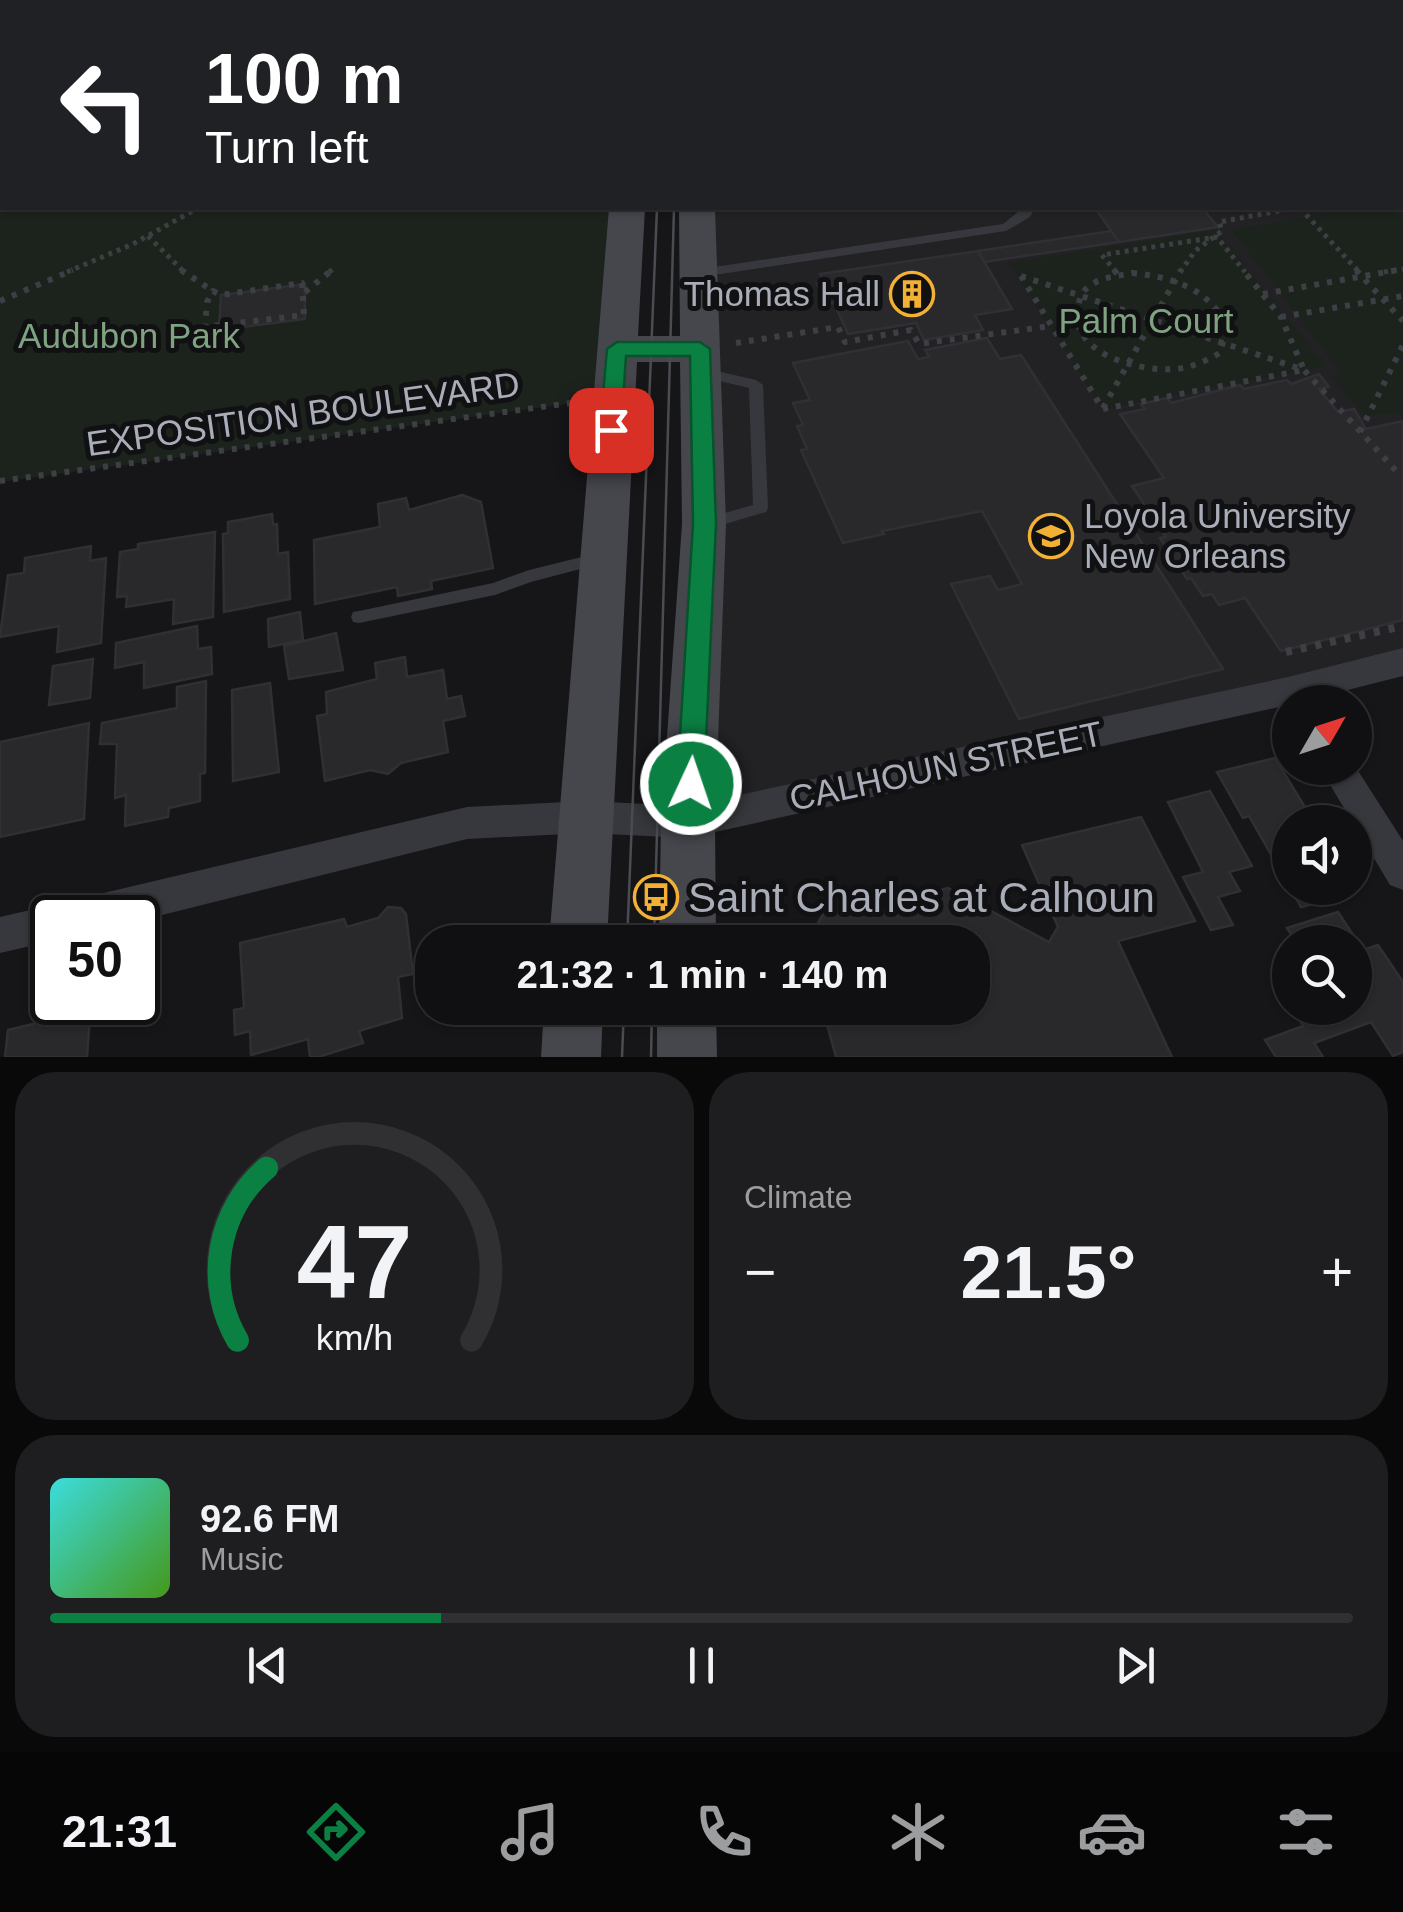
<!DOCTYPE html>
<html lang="en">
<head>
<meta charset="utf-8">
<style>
	:root { --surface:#101012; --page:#1e1e20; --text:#f1f3f6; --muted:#9c9d9f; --line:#303032; --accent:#0b8043 }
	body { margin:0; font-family:Helvetica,sans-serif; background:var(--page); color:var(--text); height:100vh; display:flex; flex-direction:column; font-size:38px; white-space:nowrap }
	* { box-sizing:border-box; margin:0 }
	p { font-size:32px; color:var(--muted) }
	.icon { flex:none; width:55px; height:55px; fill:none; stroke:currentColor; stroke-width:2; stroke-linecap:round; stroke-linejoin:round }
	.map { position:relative; height:1057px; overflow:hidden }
	.panel { display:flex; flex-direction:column; gap:15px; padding:15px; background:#09090a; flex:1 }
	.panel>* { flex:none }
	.banner { position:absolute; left:0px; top:0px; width:1405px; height:210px; box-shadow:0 2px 8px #0004,0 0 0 2px var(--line); background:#202124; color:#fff; overflow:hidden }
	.needle { width:65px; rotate:51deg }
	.tools { position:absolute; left:1272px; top:685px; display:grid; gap:20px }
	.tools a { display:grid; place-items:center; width:100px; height:100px; border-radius:50%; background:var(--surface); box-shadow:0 2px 8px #0004,0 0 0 2px var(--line); font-size:50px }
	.speed { position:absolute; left:30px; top:895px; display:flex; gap:20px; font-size:50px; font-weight:700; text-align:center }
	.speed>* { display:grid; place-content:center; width:130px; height:130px; border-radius:50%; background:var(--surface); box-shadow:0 2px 8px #0004,0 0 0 2px var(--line); line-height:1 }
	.speed .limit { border:5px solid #111; border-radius:15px; background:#fff; color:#111 }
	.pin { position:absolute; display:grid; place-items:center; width:85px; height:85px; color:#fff; margin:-42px; border-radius:20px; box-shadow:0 5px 15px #0006 }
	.me { position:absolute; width:110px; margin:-55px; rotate:3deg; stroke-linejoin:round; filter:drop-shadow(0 0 8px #0008) }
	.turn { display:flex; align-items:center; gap:35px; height:210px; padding:0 40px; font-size:45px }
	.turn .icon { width:130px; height:130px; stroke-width:2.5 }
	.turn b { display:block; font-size:70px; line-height:85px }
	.big { font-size:75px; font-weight:700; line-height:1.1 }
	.panel .card { flex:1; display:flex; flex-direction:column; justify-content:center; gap:15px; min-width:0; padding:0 35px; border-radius:40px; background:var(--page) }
	.panel .dial { align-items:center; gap:0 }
	.dial svg { height:260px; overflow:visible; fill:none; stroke:var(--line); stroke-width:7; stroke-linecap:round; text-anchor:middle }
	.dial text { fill:var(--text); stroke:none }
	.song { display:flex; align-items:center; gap:30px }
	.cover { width:120px; height:120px; border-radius:15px; background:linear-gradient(135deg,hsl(180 70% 55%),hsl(100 70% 35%)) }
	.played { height:10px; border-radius:5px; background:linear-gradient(90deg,var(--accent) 30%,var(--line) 30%) }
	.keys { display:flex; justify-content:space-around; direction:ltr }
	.heat { display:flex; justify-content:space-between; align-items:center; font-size:55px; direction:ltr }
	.panel .tiles { flex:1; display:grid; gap:15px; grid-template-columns:1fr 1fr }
	.card:last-child { grid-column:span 2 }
	.trip { position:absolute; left:415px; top:925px; width:575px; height:100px; border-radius:40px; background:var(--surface); box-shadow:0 2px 8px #0004,0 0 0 2px var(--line); font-weight:700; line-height:100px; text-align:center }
	.tabs { display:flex; height:160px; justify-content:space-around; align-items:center; background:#060607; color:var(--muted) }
	.tabs .icon { width:70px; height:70px }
	.tabs .current { color:var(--accent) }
	.tabs b { font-size:45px; color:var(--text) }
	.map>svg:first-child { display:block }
	.built { fill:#222225 }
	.green { fill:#1c231d }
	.building { fill:#29292c; stroke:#303034; stroke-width:2.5 }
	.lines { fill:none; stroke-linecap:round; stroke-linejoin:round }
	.path-far2 { stroke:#3d3f44; stroke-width:5; stroke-dasharray:4 5; stroke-linecap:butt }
	.path-far1 { stroke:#3d3f44; stroke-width:6; stroke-dasharray:5 8; stroke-linecap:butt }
	.path { stroke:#3d3f44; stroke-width:8; stroke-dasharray:6 9; stroke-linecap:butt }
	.lane { fill:#37383d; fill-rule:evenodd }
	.street { fill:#37383d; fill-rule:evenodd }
	.secondary { fill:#45474d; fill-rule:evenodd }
	.tram { stroke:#4a4c52; stroke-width:2.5 }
	.route { fill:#0b8043; stroke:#07532c; stroke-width:2.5 }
	.labels { text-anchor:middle; stroke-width:10; stroke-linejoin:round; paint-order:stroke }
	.poi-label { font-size:35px; fill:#a8adb8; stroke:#111113; text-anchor:end }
	.park-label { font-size:35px; fill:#7fa381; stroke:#111113 }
	.street-label { font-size:35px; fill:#a8adb8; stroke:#111113 }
	.near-poi-label { font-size:42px; fill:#a8adb8; stroke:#111113; text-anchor:start }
</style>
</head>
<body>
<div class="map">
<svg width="1403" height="1057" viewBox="0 0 1403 1057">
	<rect width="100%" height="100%" fill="#161618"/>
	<polygon class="built" points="699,0 1403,0 1403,662 688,822 701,273 697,208 1402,208 1402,2"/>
	<g class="green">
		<polygon points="0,0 630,0 2,2 2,208 612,208 596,400 0,482"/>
		<polygon points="1360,208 1392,208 1403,219 1403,418 1398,412 1366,416 1331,377 1341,373 1232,230"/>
		<polygon points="1216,230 1326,366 1103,409 1008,263"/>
	</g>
	<g class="building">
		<polygon points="879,0 1063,0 1065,2 880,2"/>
		<polygon points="1095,208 1202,208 1218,227 1119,242"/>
		<polygon points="1111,231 1119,242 984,262 978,251"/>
		<polygon points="978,251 1012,309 975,315 983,330 924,340 916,323 848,334 834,303 826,304 817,284 824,283 820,274"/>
		<polygon points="305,284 305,319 219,330 221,295"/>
		<polygon points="987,338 1000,359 1021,355 1223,669 1019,719 951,584 990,576 998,590 1022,584 982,511 882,531 884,534 843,543 801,450 807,449 797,426 803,425 793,403 810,400 793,363 908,341 918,359 929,357 925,350"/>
		<polygon points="1319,374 1329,387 1319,389 1338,412 1354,409 1366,429 1403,421 1403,620 1281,651 1245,598 1219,605 1212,594 1203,596 1191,578 1187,579 1160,538 1166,537 1132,486 1164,478 1120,414 1145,409 1141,404 1167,398 1171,403 1240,385 1244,389 1287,380 1291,384"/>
		<polygon points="462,495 481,502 493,568 431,581 432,589 398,596 397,587 315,604 314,540 380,527 378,504 406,498 409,510"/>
		<polygon points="272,514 273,525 277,524 278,554 288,552 290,599 224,612 223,534 228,533 228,522"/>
		<polygon points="215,532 213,617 173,624 174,599 126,607 127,596 117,597 120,552 138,549 138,544"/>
		<polygon points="91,546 90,561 106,558 101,643 57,652 59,626 0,637 8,575 24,573 25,558"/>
		<polygon points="300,612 303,640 269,647 268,619"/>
		<polygon points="197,626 198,649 211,647 212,674 144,688 144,662 115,668 116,643"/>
		<polygon points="336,633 343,670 289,679 284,646"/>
		<polygon points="405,657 407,677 443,670 447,699 461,696 465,716 443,721 448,752 401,763 388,774 370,770 325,781 317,716 327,714 326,692 377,679 375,663"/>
		<polygon points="93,659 90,698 49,705 53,666"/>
		<polygon points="206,681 205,773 200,774 200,801 169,808 168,817 125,826 126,795 115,798 117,744 100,744 102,723 177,708 177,687"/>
		<polygon points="270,683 279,772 233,781 232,690"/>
		<polygon points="89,723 84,819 0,837 0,742"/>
		<polygon points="1275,758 1314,822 1290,822 1290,888 1344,888 1348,895 1301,907 1249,816 1243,818 1217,772"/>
		<polygon points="1210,791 1252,866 1229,872 1240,891 1218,897 1233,925 1211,930 1183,877 1203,872 1168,802"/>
		<polygon points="1141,817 1195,921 1118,941 1172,1057 836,1057 825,1017 855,1008 972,1008 972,942 807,942 840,885 896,916 907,899 948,888 1049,942 1058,927 1022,845"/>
		<polygon points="388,907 401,908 406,914 413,974 398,977 402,1018 359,1031 363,1043 318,1057 310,1057 308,1039 251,1055 250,1031 235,1035 234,1010 244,1008 240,943 344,919 347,927 378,918"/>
		<polygon points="1338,912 1363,950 1378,945 1403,982 1403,1052 1393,1056 1371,1022 1314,1043 1323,1057 1276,1057 1265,1040 1303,1026 1295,1012 1309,1008 1355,1008 1355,942 1296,942 1287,928"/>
		<polygon points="91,1002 87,1057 5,1057 8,1030 41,1022 41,1012"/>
	</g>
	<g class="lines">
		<g class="path-far2">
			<polyline points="1300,208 1359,272"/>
			<polyline points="1398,208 1403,212"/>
			<polyline points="148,236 184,272"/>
			<polyline points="67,272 133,244 198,208"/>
			<polyline points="329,272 336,267"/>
			<polyline points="1116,272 1102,255 1217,237 1245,272"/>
			<polyline points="1180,272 1195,251 1222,231 1219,222 1295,208"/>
			<polyline points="1384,272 1403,269"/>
		</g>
		<g class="path-far1">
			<polyline points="181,270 213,291"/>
			<polyline points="1114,270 1118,275"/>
			<polyline points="1356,270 1403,321"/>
			<path d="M1132,273C1172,277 1208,288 1227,326L1220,353C1206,361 1193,367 1176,369C1141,372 1069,355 1078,307C1080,296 1084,288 1094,283C1104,277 1120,276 1132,273Z"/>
			<polyline points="1021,276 1304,370 1398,473"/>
			<polyline points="1021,276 1102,408"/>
			<polygon points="302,283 304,315 205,327 207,302 213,291 221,295"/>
			<polyline points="305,292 332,270"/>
			<polyline points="1263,294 1398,270"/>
			<polyline points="0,301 73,270"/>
			<polyline points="1281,317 1403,296"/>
			<polyline points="736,343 838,327 845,342 911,330 919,344 1051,326"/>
			<polyline points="1103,408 1181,270"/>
			<polyline points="1103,409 1304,370 1281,317 1243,270"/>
			<polyline points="1360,432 1403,345"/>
			<polyline points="0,481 578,402"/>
		</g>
		<polyline class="path" points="1286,652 1403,626"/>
		<g class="lane">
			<polygon points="817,0 830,0 828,2 816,2"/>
			<polygon points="1310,0 1338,0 1335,2 1309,2"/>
			<polygon points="1023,208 1035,208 1030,217 1006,231 701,277 695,273 701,269 1003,224"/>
			<polygon points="704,368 756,380 763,385 768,508 766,512 708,529 703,527 701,523 703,519 753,505 749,388 699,376 697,373 699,370"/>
			<polygon points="598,553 603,555 606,559 603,563 531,582 495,595 359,623 353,622 351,617 353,612 359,611 493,583 529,570"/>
		</g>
		<g class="street">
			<polygon points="1403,648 1403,676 1288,705 688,838 586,833 467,839 138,921 138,918 52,918 52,941 0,953 0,917 52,905 60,908 74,900 467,807 586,801 688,806 1288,677"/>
			<polygon points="1355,766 1403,841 1403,890 1390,885 1320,768"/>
		</g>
		<g class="secondary">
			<polygon points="683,0 713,0 713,2 684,2"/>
			<polygon points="609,208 645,208 638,336 680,336 679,208 715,208 726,524 715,822 716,942 659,942 661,822 682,524 680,362 637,362 607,942 549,942"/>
			<polygon points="544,1008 603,1008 601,1057 541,1057"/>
			<polygon points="657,1008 716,1008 717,1057 657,1057"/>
		</g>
		<g class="tram">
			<polyline points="627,942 657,208"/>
			<polyline points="654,942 674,208"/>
			<polyline points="622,1057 624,1008"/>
			<polyline points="651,1057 652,1008"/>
		</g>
	</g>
	<polygon class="route" points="617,342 700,342 710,349 716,524 704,784 700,793 691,796 681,793 677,784 693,524 690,356 626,356 621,430 611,437 600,430 607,349"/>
	<defs>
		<symbol id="building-ring" viewBox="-11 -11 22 22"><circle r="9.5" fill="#111113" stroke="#f2b134" stroke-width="1.5"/><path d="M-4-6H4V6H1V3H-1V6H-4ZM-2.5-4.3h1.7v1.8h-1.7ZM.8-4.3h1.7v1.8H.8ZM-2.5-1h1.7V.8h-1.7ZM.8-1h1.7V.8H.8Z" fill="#f2b134"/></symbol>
		<symbol id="university-ring" viewBox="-11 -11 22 22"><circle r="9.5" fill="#111113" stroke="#f2b134" stroke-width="1.5"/><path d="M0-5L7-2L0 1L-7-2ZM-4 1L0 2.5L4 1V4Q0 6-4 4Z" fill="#f2b134"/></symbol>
		<symbol id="bus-ring" viewBox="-11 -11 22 22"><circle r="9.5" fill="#111113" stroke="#f2b134" stroke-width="1.5"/><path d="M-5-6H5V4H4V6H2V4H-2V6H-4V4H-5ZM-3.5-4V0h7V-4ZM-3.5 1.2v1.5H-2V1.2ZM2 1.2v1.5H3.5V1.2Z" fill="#f2b134"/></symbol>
	</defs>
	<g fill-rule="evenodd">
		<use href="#building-ring" x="887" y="269" width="50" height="50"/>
		<use href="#university-ring" x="1026" y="511" width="50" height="50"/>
		<use href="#bus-ring" x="631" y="872" width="50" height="50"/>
	</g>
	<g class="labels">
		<g class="poi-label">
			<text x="880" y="306">Thomas Hall</text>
			<text x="1084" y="528" text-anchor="start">Loyola University<tspan x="1084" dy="40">New Orleans</tspan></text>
		</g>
		<g class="park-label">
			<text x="1146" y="333">Palm Court</text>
			<text x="129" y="348">Audubon Park</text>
		</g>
		<g class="street-label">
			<text transform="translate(303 414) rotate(-8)" y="12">EXPOSITION BOULEVARD</text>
			<text transform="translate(946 766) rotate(-12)" y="12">CALHOUN STREET</text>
		</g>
		<g class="near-poi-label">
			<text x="688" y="912">Saint Charles at Calhoun</text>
		</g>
	</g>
</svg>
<div class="tools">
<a><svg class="needle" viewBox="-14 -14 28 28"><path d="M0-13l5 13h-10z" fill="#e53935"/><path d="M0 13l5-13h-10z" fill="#9c9d9f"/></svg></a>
<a><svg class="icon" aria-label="sound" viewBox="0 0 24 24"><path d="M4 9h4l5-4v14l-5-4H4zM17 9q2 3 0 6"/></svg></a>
<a><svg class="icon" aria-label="search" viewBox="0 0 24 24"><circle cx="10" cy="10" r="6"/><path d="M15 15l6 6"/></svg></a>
</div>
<div class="speed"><div class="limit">50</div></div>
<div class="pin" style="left:611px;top:430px;background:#d93025"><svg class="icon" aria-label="arrive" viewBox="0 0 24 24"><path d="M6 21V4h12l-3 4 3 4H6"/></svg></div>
<svg class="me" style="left:691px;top:784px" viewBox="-20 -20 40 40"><circle r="17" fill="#0b8043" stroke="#fff" stroke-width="3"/><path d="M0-11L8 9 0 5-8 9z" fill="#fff"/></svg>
<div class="trip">21:32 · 1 min · 140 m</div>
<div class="banner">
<div class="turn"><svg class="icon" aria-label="left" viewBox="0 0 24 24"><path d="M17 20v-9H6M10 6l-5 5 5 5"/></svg><div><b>100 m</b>Turn left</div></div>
</div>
</div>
<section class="panel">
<div class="tiles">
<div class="card dial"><svg viewBox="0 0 100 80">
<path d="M14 69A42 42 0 1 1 86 69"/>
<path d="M14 69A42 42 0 0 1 23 16" stroke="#0b8043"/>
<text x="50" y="56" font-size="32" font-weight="700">47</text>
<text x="50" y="72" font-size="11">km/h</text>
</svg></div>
<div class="card"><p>Climate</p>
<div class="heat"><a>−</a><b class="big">21.5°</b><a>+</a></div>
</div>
<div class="card">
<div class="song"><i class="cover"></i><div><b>92.6 FM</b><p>Music</p></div></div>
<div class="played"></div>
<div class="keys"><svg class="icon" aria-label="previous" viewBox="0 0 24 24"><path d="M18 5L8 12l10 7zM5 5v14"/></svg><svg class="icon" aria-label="pause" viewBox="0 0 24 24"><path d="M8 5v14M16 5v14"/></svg><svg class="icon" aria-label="next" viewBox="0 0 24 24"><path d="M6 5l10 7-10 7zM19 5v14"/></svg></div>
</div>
</div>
</section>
<nav class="tabs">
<b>21:31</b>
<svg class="icon current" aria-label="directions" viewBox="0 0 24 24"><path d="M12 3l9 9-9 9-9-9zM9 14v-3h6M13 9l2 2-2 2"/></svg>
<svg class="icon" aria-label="music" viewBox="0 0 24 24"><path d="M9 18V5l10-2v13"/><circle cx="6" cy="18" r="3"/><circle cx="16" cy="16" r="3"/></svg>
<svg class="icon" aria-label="phone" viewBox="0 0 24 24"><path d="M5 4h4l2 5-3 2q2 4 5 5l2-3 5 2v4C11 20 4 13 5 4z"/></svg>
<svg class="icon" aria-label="climate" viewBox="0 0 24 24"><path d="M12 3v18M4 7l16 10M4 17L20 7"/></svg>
<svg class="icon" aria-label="car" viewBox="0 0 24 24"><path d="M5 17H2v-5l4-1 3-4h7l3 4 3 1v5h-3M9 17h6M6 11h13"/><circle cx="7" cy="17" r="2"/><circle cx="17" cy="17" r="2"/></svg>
<svg class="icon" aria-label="filters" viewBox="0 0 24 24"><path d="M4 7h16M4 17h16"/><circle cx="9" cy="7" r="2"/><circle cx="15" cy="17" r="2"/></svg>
</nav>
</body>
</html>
